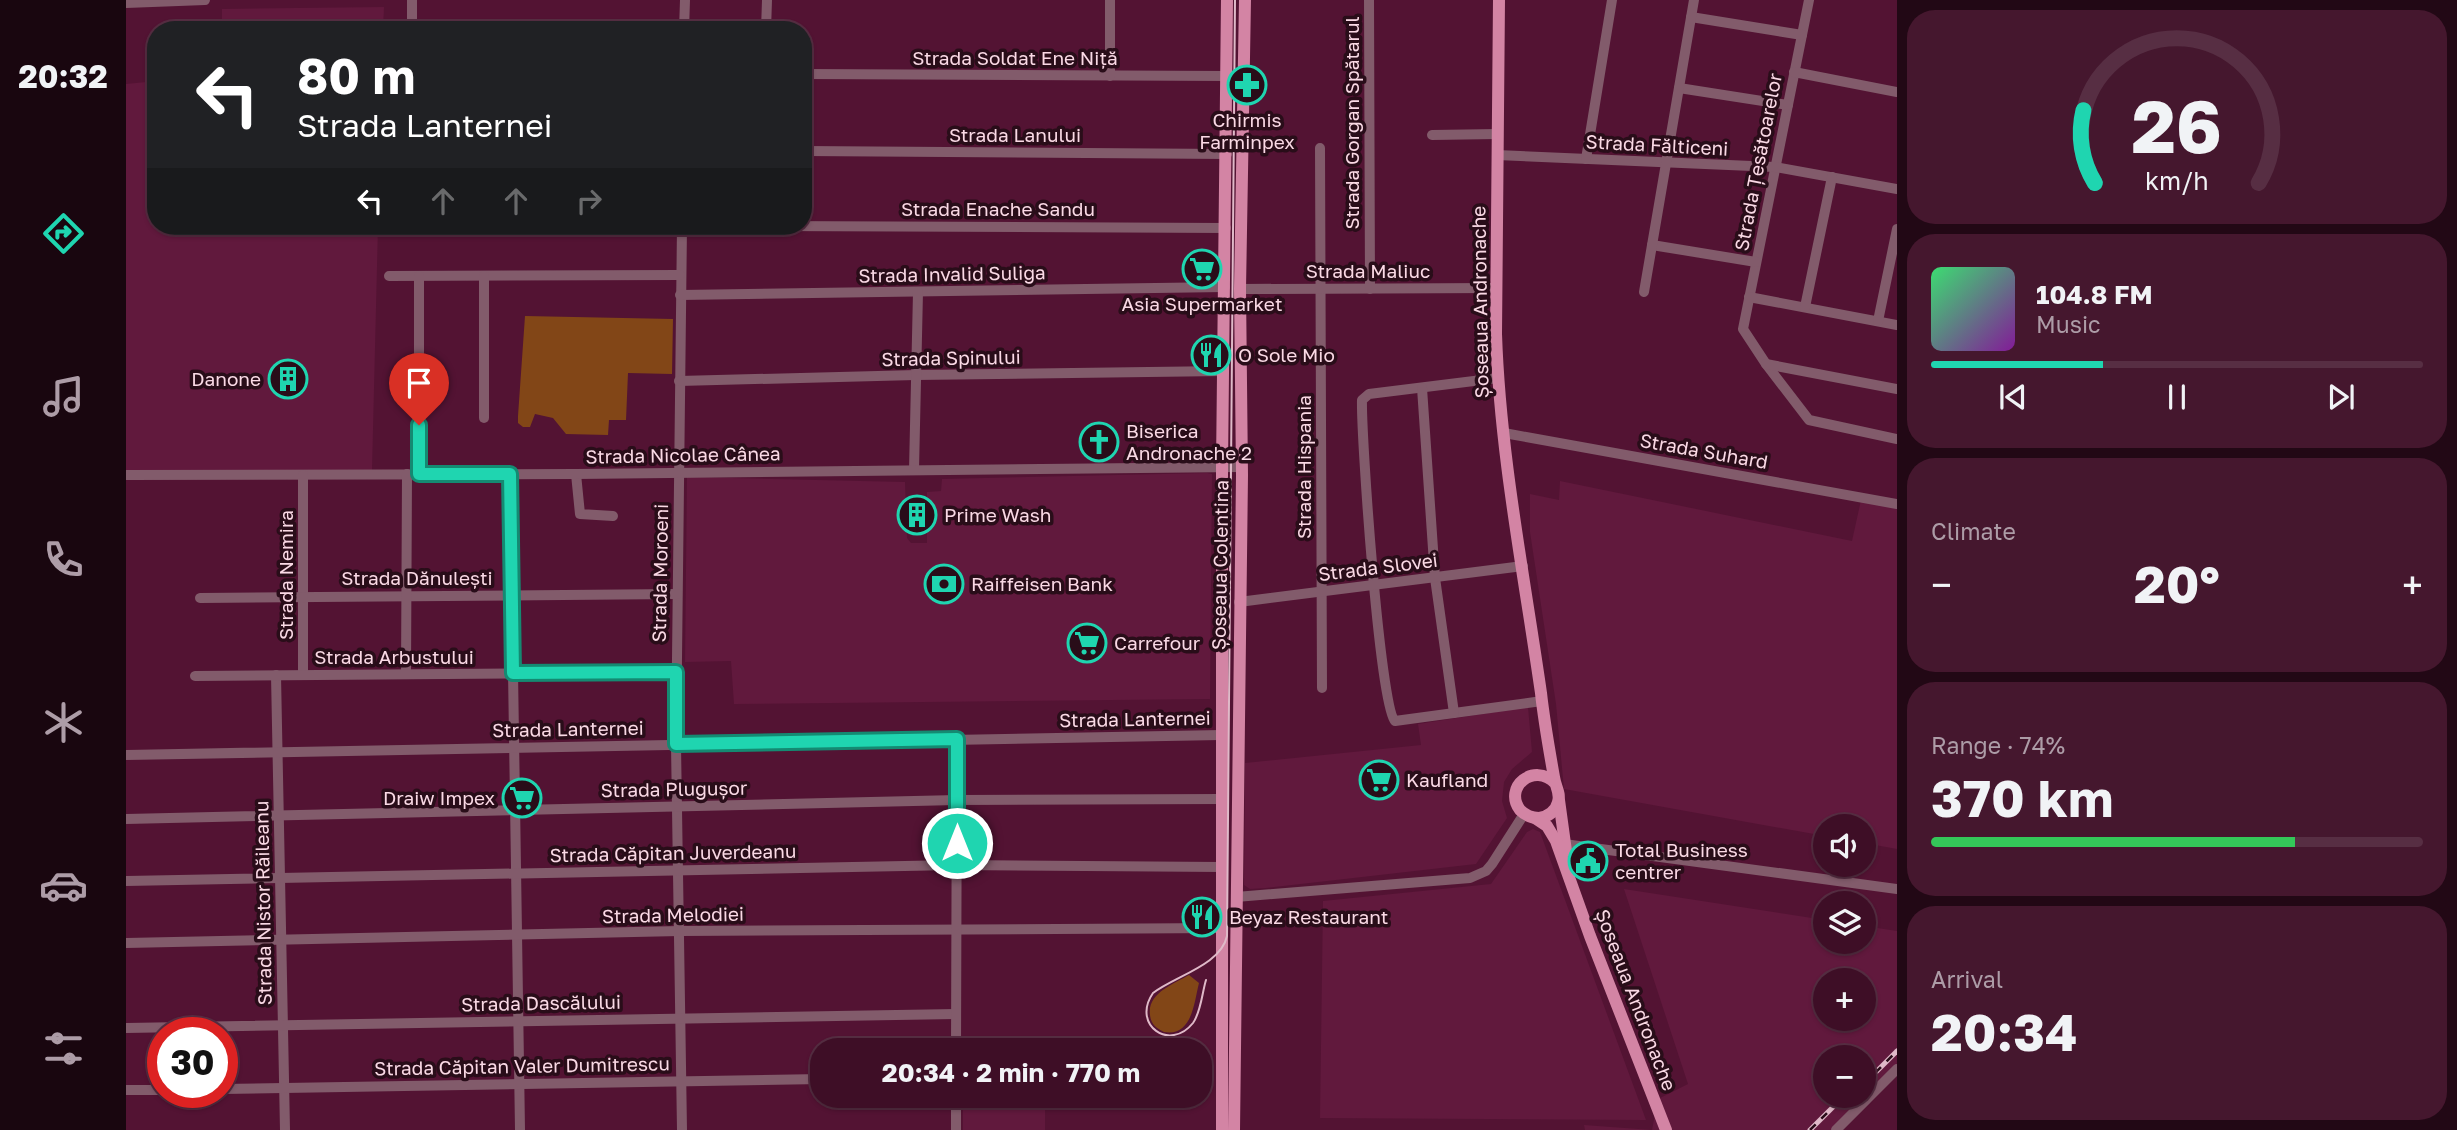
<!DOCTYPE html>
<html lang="en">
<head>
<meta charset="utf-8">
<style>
	:root { --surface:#3e0e26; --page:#45172e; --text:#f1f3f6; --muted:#ad9ca7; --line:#572e43; --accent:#1fd5b0 }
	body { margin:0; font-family:"Golos Text",sans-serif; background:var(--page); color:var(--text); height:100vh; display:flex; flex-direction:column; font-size:26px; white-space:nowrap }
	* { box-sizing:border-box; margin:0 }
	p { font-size:23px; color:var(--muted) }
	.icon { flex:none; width:38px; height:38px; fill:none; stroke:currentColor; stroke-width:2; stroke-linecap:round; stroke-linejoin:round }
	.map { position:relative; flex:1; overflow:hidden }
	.panel { display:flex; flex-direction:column; gap:10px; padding:10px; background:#220815; width:560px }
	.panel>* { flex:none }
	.banner { position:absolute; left:21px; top:21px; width:665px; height:214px; border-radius:28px; box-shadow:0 2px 5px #0004,0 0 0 2px var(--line); background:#202124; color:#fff; overflow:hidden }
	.fabs { position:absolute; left:1687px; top:814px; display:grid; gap:14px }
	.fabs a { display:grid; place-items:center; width:63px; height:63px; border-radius:50%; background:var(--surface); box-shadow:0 2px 5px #0004,0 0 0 2px var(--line); font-size:35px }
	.speed { position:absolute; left:21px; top:1017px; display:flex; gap:14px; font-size:35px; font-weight:700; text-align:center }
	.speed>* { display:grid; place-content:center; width:91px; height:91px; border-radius:50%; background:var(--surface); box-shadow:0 2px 5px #0004,0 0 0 2px var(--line); line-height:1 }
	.speed .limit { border:10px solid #d22; background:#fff; color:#111 }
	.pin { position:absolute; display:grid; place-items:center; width:60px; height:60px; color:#fff; margin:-72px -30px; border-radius:50% 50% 50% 0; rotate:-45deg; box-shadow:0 0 7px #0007 }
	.pin .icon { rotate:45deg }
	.me { position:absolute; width:77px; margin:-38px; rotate:0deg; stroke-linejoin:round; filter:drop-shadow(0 0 5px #0008) }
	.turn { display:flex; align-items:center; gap:24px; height:147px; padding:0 35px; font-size:32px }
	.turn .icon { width:91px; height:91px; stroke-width:2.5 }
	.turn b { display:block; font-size:49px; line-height:60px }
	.lanes { display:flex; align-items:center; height:66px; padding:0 35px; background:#0003; justify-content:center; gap:35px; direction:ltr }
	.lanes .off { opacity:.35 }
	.big { font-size:52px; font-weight:700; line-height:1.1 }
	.panel .widget { flex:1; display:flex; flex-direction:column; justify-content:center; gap:10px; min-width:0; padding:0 24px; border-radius:28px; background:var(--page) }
	.panel .dial { align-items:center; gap:0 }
	.dial svg { height:182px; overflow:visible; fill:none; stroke:var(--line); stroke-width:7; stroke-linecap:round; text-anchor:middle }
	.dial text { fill:var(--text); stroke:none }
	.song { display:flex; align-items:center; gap:21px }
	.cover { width:84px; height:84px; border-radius:10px; background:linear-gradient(135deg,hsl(140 70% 55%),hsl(290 70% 35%)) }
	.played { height:7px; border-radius:4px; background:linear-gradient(90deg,var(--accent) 35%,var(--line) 35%) }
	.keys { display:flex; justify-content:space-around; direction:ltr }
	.heat { display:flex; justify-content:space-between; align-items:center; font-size:38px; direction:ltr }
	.charge { height:10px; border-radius:5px; background:linear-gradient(90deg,#34c759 74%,var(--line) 0) }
	.trip { position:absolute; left:684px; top:1038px; width:402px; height:70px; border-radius:28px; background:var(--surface); box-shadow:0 2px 5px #0004,0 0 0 2px var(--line); font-weight:700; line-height:70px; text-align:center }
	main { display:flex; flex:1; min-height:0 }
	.menu { display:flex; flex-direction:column; width:126px; justify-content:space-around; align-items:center; background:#19060f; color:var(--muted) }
	.menu .icon { width:49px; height:49px }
	.menu .active { color:var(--accent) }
	.menu b { font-size:32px; color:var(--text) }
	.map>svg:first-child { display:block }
	.built { fill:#61193d; fill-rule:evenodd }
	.green { fill:#824617 }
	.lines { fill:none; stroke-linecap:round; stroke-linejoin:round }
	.minor { stroke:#825b6b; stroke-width:10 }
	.major { stroke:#d384a4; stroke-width:12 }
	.tram { stroke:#dfb9c8; stroke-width:2 }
	.rail-casing { stroke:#dfb9c8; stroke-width:5 }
	.rail { stroke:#290d19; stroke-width:2.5; stroke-dasharray:8; stroke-linecap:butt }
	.route-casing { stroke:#148a72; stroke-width:18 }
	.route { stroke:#1fd5b0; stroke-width:12 }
	.labels { text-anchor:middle; stroke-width:7; stroke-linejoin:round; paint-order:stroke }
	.street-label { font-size:19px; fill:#fad9e5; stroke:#290d19 }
	.poi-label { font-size:19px; fill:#fad9e5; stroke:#290d19; text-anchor:start }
</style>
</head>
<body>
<main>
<nav class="menu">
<b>20:32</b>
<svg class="icon active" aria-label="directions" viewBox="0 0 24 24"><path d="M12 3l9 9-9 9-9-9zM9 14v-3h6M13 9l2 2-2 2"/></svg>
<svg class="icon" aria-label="music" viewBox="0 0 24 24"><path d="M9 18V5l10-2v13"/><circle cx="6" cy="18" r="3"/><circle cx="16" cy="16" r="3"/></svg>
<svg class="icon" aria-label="phone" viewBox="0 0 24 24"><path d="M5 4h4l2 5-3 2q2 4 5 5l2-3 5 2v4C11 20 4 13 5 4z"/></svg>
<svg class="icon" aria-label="climate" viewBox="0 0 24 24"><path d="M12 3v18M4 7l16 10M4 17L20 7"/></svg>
<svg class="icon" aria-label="car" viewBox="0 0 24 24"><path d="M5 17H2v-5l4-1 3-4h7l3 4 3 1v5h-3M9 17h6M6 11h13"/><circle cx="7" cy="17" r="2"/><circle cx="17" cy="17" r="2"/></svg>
<svg class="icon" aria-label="filters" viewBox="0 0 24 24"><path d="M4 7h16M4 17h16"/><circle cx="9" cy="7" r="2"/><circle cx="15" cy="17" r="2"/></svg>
</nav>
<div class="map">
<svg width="1771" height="1130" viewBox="0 0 1771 1130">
	<rect width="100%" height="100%" fill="#531333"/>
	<g class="built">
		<polygon points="258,7 257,30 96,30 96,9"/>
		<polygon points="30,81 30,226 252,226 246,470 0,472 0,84"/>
		<polygon points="1081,473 1086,474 1084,699 608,704 605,661 559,662 561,477 779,482 781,538 785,543 801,543 801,492 815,491 816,479"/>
		<polygon points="1434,481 1726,541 1735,500 1771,508 1771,849 1738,843 1738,826 1699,826 1699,836 1438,789 1430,704 1404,532 1404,494 1433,500"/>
		<polygon points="1402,707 1406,752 1386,769 1378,782 1376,801 1381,818 1350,864 1140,888 1124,889 1118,885 1119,763 1295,745 1292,724"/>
		<polygon points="1407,829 1414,832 1520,1120 1194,1118 1197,901 1365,884 1401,832"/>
		<path d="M1498,889L1699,920V942H1738V926L1771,931V1072L1712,1130H1459L1458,1125L1526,1130L1532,1099L1562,1084ZM1699,980H1738V1018H1699ZM1699,1057H1738V1096H1699Z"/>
		<polygon points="919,1038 919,1050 837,1050 837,1039"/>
		<rect x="837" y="1096" width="82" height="34"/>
	</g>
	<g class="green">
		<polygon points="399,316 547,319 546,374 502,373 500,420 483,420 482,435 440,434 427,418 409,414 404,427 397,427 392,423 392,416"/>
		<path d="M1063,975L1073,983C1068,1003 1066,1037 1038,1032C1030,1028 1025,1024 1024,1015C1021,993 1048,984 1063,975Z"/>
	</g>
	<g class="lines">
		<g class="minor">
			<polyline points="1243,0 1244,289"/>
			<polyline points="1683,0 1617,329 1640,364 1683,420 1771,439"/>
			<polyline points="0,3 79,0"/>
			<polyline points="1565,17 1676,35"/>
			<polyline points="286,30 286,0"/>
			<polyline points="558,30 559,0"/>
			<polyline points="640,30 641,0"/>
			<polyline points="1668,72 1771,92"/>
			<polyline points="677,74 1101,76"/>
			<polyline points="984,76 984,0"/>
			<polyline points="1553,88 1662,105"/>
			<polyline points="1306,135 1371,134"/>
			<polyline points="1194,148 1196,688"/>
			<polyline points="677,151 1101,154"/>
			<polyline points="1371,155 1649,167 1771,189"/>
			<polyline points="1460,159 1486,0"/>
			<polyline points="556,226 550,745 556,1130"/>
			<polyline points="644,226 1100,228"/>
			<polyline points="1526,245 1630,262"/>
			<polyline points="263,276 554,275"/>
			<polyline points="293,276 293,474"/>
			<polyline points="1114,289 1370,288"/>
			<polyline points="1518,292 1568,0"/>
			<polyline points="554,295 1099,287"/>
			<polyline points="1623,297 1771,325"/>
			<polyline points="1679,307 1706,177"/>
			<polyline points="1752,321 1771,229"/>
			<polyline points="1640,364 1771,389"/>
			<path d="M1372,378L1243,394L1236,400C1235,436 1254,708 1269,721L1416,701"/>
			<polyline points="553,381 790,375 1098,371"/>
			<polyline points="1296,388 1309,578 1328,713"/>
			<polyline points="358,418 358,276"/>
			<polyline points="1378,433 1771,504"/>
			<polyline points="788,470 792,292"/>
			<polyline points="384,474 394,1130"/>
			<polyline points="450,474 454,514 487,516"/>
			<polyline points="0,475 450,474 1115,467"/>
			<polyline points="177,475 177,675"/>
			<polyline points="74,598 551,594"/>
			<polyline points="1113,602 1397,566"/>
			<polyline points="280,674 281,474"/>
			<polyline points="150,675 159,1130"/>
			<polyline points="69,676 550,672"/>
			<polyline points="0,755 1095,735"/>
			<polyline points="0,819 831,800 1096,799"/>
			<polyline points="1438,844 1771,889"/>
			<polyline points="0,881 830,865 1096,867"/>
			<polyline points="1110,897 1344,878 1360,871 1366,864 1398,814"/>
			<polyline points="0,943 554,931 1095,928"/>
			<polyline points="0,1028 830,1014"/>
			<polyline points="830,1050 831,739"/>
			<polyline points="96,1089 696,1079"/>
			<polyline points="0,1090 37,1090"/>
			<polyline points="830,1096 830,1130"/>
			<polyline points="1710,1130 1771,1069"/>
		</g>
		<g class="major">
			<path d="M1373,0L1370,334C1374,454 1398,574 1415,693C1418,721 1423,749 1428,777C1429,786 1435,793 1432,802C1430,811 1422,817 1413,818C1406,818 1399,815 1394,810C1377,787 1408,762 1429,783"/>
			<polyline points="1433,800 1440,851"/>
			<polyline points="1409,818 1421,826 1430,841 1464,936 1540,1130"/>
			<polyline points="1096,1130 1096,467 1101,0"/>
			<polyline points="1108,1130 1116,475 1114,289 1119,0"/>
		</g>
		<path class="tram" d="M1080,980C1076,993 1075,1012 1067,1023C1044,1052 1005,1025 1027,993C1049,976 1095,965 1101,936L1109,0"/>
		<defs>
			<g id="rail">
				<polyline points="1738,1084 1771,1051"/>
				<polyline points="1684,1130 1718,1096"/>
			</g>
		</defs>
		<use href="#rail" class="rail-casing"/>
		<use href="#rail" class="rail"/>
	</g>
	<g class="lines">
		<defs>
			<polyline id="route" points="293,425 293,474 384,474 387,673 550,672 550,744 831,739 831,843"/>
		</defs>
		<use href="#route" class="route-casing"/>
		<use href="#route" class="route"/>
	</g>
	<defs>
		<symbol id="pharmacy-ring" viewBox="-11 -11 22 22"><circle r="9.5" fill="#290d19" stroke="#1fd5b0" stroke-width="1.5"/><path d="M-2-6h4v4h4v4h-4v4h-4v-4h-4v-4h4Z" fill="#1fd5b0"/></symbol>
		<symbol id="supermarket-ring" viewBox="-11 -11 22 22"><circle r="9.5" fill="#290d19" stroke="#1fd5b0" stroke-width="1.5"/><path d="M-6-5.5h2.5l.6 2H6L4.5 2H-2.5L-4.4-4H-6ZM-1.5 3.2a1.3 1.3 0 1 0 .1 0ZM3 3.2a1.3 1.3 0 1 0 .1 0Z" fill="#1fd5b0"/></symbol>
		<symbol id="restaurant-ring" viewBox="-11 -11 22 22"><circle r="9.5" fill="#290d19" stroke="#1fd5b0" stroke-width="1.5"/><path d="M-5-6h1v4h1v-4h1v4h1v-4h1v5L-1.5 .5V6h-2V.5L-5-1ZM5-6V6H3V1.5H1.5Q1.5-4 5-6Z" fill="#1fd5b0"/></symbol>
		<symbol id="building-ring" viewBox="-11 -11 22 22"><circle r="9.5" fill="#290d19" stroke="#1fd5b0" stroke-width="1.5"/><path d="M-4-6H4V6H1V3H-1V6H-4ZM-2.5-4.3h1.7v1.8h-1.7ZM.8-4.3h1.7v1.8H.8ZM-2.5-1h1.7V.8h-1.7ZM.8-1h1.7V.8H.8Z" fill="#1fd5b0"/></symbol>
		<symbol id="church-ring" viewBox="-11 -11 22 22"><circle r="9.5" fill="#290d19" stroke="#1fd5b0" stroke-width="1.5"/><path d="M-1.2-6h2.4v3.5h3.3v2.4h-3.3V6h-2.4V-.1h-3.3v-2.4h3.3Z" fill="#1fd5b0"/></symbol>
		<symbol id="bank-ring" viewBox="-11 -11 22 22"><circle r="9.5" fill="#290d19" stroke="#1fd5b0" stroke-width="1.5"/><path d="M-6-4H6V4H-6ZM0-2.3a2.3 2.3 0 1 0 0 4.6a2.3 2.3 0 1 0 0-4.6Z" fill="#1fd5b0"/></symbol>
		<symbol id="civic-ring" viewBox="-11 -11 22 22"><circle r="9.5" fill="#290d19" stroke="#1fd5b0" stroke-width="1.5"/><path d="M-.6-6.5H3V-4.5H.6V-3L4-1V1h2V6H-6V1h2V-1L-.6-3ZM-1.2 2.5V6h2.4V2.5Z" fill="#1fd5b0"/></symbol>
	</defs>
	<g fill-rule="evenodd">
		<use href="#pharmacy-ring" x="1099" y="63" width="44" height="44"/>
		<use href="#supermarket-ring" x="1054" y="247" width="44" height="44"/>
		<use href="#restaurant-ring" x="1063" y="333" width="44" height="44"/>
		<use href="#building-ring" x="140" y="357" width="44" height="44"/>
		<use href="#church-ring" x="951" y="420" width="44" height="44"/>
		<use href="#building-ring" x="769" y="493" width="44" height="44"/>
		<use href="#bank-ring" x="796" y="562" width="44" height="44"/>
		<use href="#supermarket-ring" x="939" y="621" width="44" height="44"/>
		<use href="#supermarket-ring" x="1231" y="758" width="44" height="44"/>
		<use href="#supermarket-ring" x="374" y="776" width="44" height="44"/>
		<use href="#civic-ring" x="1440" y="839" width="44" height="44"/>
		<use href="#restaurant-ring" x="1054" y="895" width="44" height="44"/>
	</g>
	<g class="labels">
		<g class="street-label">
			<text x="889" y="65">Strada Soldat Ene Niță</text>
			<text transform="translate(1226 123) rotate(-90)" y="7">Strada Gorgan Spătarul</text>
			<text x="889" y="142">Strada Lanului</text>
			<text transform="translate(1531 145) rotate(3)" y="7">Strada Fălticeni</text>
			<text transform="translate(1632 162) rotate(-79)" y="7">Strada Țesătoarelor</text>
			<text x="872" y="216">Strada Enache Sandu</text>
			<text x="1242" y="278">Strada Maliuc</text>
			<text transform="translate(826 274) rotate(-1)" y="7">Strada Invalid Suliga</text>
			<text transform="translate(1354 302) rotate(-91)" y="7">Șoseaua Andronache</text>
			<text transform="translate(825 358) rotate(-1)" y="7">Strada Spinului</text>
			<text transform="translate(1578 451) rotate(10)" y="7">Strada Suhard</text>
			<text transform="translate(557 455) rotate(-1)" y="7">Strada Nicolae Cânea</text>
			<text transform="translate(1178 467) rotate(-90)" y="7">Strada Hispania</text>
			<text transform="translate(1094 565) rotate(-89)" y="7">Șoseaua Colentina</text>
			<text transform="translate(1252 567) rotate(-7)" y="7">Strada Slovei</text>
			<text transform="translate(534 573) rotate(-89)" y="7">Strada Moroeni</text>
			<text transform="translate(160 575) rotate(-90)" y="7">Strada Nemira</text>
			<text x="291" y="585">Strada Dănulești</text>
			<text x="268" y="664">Strada Arbustului</text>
			<text transform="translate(1009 719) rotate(-1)" y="7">Strada Lanternei</text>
			<text transform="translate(442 729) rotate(-1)" y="7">Strada Lanternei</text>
			<text transform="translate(548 789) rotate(-1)" y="7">Strada Plugușor</text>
			<text transform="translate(547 853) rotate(-1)" y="7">Strada Căpitan Juverdeanu</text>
			<text transform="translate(137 903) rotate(-91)" y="7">Strada Nistor Răileanu</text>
			<text transform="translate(547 915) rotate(-1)" y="7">Strada Melodiei</text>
			<text transform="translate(1510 1000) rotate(69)" y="7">Șoseaua Andronache</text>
			<text transform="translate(415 1003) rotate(-1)" y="7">Strada Dascălului</text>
			<text transform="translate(396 1066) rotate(-1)" y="7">Strada Căpitan Valer Dumitrescu</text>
		</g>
		<g class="poi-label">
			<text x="1121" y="127" text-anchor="middle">Chirmis<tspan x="1121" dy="22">Farminpex</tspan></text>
			<text x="1076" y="311" text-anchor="middle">Asia Supermarket</text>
			<text x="1112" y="362">O Sole Mio</text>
			<text x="135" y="386" text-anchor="end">Danone</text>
			<text x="1000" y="438">Biserica<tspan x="1000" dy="22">Andronache 2</tspan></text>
			<text x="818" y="522">Prime Wash</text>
			<text x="845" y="591">Raiffeisen Bank</text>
			<text x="988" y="650">Carrefour</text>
			<text x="1280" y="787">Kaufland</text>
			<text x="369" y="805" text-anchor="end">Draiw Impex</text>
			<text x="1489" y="857">Total Business<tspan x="1489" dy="22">centrer</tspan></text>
			<text x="1103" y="924">Beyaz Restaurant</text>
		</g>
	</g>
</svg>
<div class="fabs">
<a><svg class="icon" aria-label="sound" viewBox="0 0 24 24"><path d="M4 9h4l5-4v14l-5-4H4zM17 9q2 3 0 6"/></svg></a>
<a><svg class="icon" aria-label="layers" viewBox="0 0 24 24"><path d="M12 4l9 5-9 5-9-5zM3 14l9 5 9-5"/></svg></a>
<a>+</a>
<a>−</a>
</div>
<div class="speed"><div class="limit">30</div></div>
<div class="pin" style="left:293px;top:425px;background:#d93025"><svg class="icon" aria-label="arrive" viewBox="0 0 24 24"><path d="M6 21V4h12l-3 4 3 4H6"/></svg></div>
<svg class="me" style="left:831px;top:843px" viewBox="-20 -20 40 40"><circle r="17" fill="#1fd5b0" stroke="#fff" stroke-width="3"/><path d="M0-11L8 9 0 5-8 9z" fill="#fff"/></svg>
<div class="trip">20:34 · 2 min · 770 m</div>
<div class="banner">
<div class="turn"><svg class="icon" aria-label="left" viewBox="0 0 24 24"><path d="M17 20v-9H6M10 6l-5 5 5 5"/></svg><div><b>80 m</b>Strada Lanternei</div></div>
<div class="lanes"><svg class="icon" aria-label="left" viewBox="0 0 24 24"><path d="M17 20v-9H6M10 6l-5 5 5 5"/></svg><svg class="icon off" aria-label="ahead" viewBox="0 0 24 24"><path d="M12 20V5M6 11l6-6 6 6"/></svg><svg class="icon off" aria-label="ahead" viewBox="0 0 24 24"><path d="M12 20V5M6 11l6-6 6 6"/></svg><svg class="icon off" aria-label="right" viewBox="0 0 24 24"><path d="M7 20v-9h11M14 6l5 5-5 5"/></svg></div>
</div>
</div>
<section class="panel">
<div class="widget dial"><svg viewBox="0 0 100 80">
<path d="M14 69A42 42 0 1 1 86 69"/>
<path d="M14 69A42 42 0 0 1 9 37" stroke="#1fd5b0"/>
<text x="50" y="56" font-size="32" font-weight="700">26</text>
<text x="50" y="72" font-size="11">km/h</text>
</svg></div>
<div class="widget">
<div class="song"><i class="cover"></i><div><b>104.8 FM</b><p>Music</p></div></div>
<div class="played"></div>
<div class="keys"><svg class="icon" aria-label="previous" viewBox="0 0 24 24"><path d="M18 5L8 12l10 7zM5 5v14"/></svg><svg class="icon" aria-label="pause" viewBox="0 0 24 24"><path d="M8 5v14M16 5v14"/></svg><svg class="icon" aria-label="next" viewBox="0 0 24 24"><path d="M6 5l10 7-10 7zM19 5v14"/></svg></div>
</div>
<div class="widget"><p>Climate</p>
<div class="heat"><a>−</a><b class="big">20°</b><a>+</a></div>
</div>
<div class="widget"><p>Range · 74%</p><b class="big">370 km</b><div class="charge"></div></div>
<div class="widget"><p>Arrival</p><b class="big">20:34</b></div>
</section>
</main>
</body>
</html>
